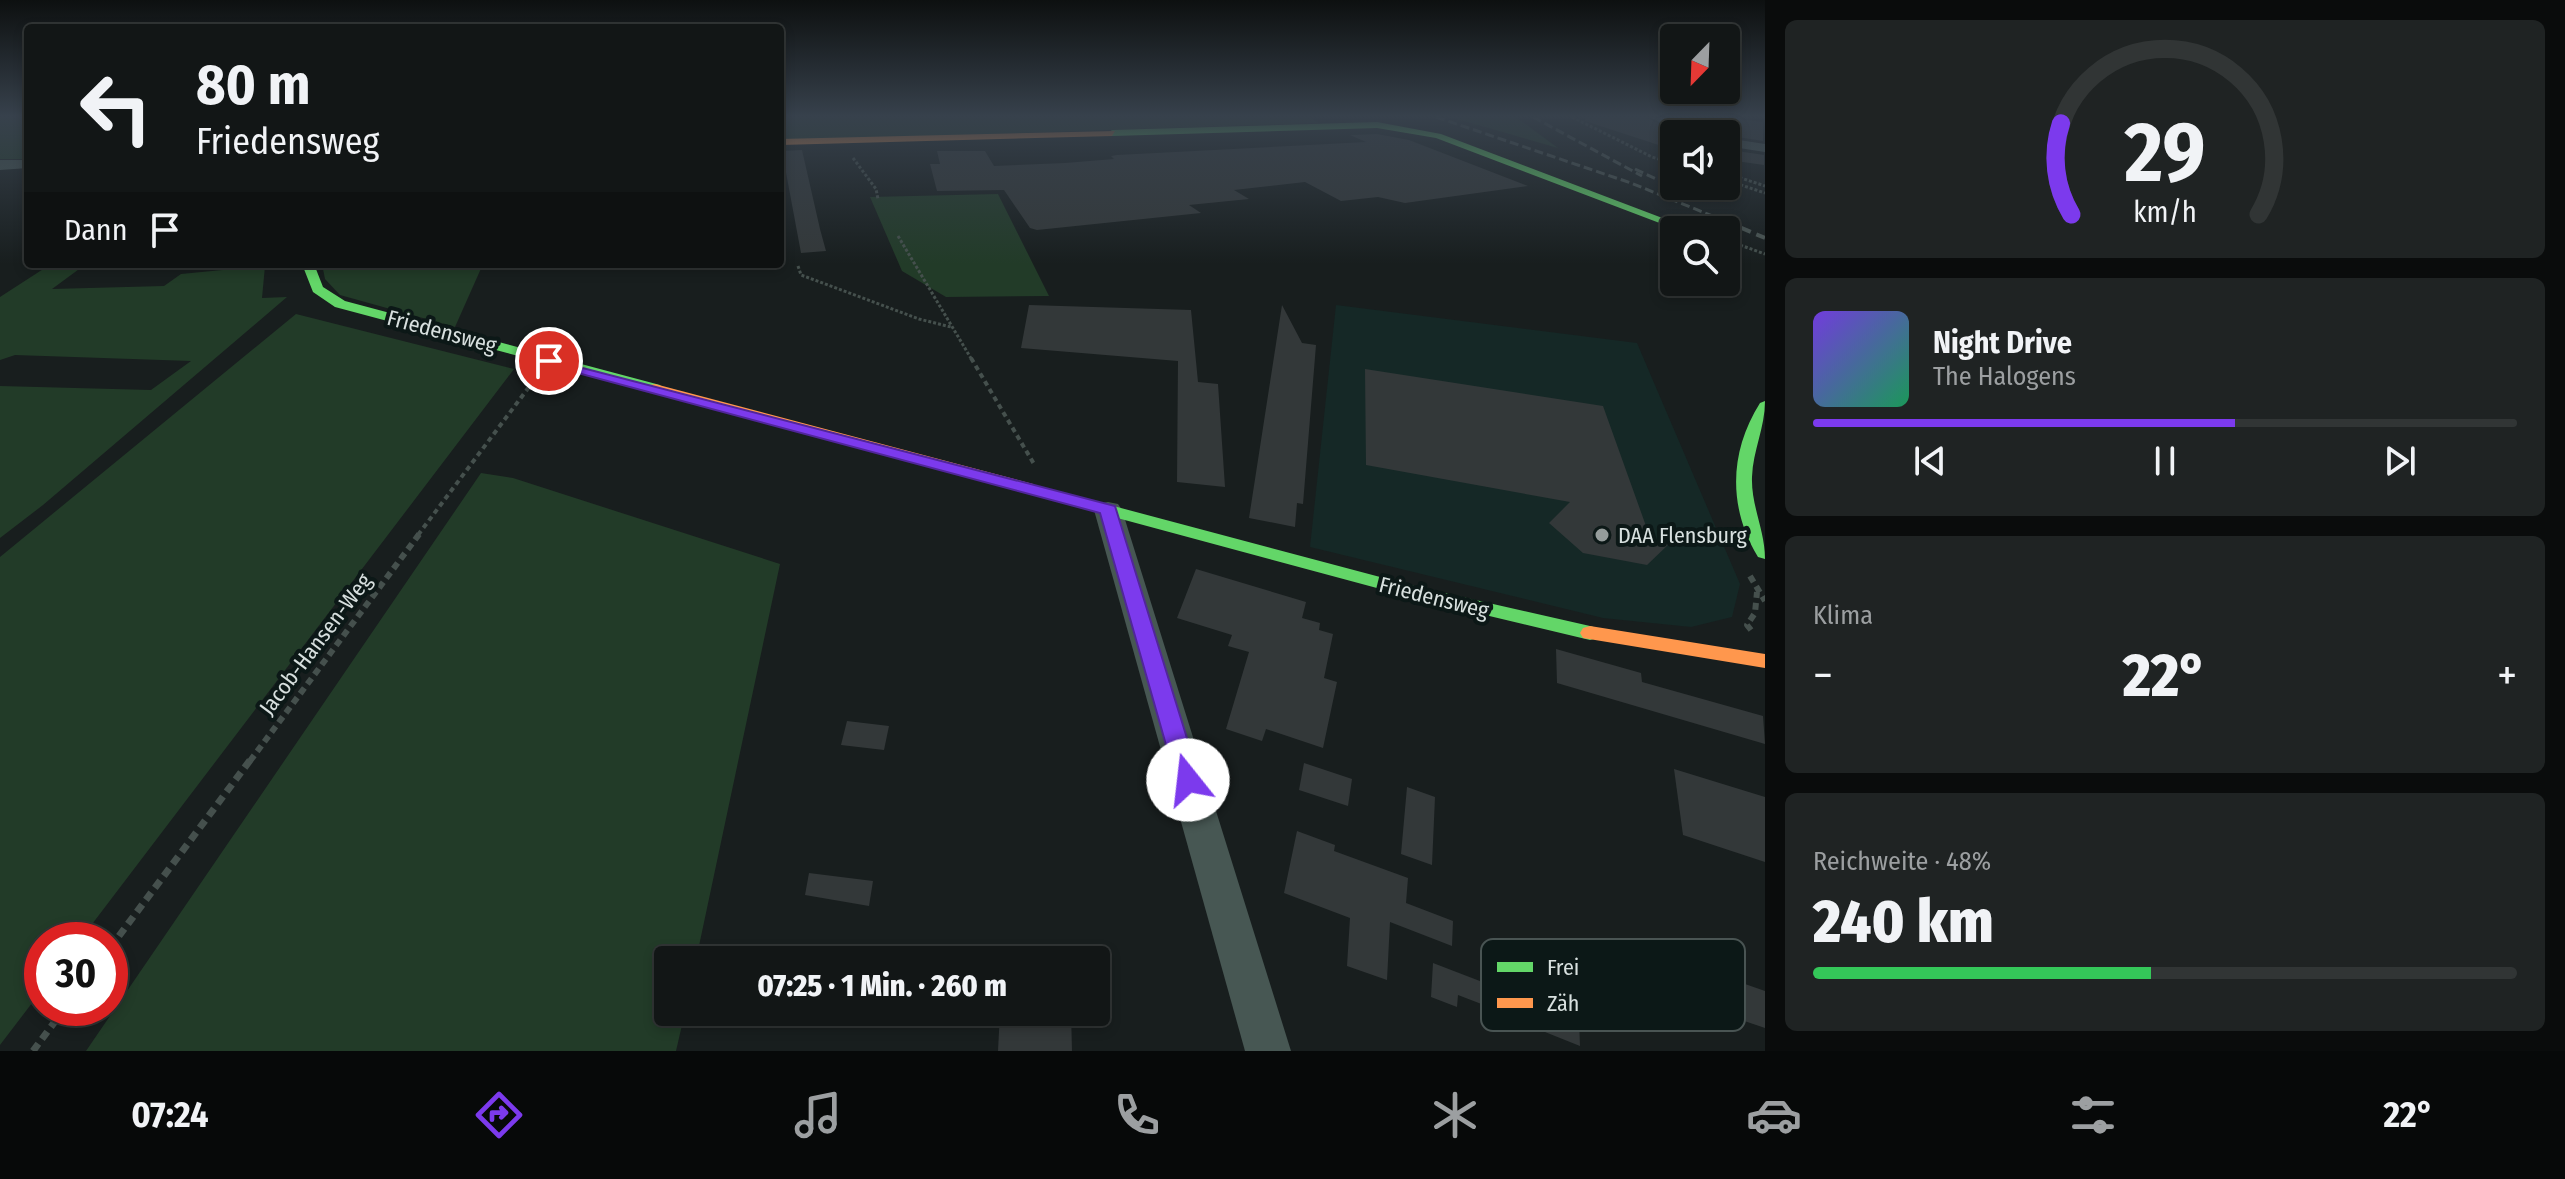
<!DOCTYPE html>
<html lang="de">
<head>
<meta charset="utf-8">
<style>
	:root { --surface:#121616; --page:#1f2323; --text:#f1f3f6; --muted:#9c9fa1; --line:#313535; --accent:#7c3aed }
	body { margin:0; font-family:"Fira Sans Condensed",sans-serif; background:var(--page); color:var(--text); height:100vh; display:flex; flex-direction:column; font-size:30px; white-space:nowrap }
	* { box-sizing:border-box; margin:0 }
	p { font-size:26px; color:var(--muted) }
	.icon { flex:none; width:44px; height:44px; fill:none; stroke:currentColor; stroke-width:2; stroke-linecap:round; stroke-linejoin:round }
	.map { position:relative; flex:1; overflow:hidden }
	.details { display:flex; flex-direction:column; gap:20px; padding:20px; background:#0a0c0c; width:800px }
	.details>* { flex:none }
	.guide { position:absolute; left:24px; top:24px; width:760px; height:244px; border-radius:8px; box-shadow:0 4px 12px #0003,0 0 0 2px var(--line); background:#121616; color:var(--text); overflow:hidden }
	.needle { width:52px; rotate:203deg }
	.tools { position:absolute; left:1660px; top:24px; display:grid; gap:16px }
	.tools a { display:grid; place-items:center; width:80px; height:80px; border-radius:8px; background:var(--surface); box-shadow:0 4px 12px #0003,0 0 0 2px var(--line); font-size:40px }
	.speed { position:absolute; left:24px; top:922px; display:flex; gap:16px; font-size:40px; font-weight:700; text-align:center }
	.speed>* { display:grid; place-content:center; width:104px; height:104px; border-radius:50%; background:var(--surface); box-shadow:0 4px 12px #0003,0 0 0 2px var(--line); line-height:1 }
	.speed .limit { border:12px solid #d22; background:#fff; color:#111 }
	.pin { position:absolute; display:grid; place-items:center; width:68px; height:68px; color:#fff; margin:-34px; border:4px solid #fff; border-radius:50%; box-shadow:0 2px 8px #0007 }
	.me { position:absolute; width:88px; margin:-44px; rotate:344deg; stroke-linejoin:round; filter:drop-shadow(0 0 6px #0008) }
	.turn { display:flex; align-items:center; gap:28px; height:168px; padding:0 40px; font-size:36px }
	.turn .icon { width:104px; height:104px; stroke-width:2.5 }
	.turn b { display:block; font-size:56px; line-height:68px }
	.then { display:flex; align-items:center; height:76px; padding:0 40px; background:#0003; gap:16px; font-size:30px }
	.big { font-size:60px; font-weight:800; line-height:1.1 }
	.details .card { flex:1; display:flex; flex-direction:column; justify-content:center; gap:12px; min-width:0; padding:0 28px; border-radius:12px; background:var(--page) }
	.details .dial { align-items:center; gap:0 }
	.dial svg { height:208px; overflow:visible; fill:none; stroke:var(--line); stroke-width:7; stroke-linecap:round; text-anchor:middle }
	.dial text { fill:var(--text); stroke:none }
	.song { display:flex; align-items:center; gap:24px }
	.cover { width:96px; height:96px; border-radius:12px; background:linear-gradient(135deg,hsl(260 70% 55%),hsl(150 70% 35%)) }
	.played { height:8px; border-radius:4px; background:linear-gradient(90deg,var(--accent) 60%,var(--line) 60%) }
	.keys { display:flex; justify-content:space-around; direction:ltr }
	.heat { display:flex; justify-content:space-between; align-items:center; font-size:44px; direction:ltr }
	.charge { height:12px; border-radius:6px; background:linear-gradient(90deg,#34c759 48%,var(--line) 0) }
	.trip { position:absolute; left:654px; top:946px; width:456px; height:80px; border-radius:8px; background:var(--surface); box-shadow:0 4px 12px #0003,0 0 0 2px var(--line); font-weight:800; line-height:80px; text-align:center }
	.dock { display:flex; height:128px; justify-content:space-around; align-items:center; background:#070909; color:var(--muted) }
	.dock .icon { width:56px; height:56px }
	.dock .selected { color:var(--accent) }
	.dock b { font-size:36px; color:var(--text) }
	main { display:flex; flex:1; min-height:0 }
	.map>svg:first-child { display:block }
	.built { fill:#152826 }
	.green { fill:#223b28 }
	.building { fill:#333839 }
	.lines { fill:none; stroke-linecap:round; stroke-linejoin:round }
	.path-far3 { stroke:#45504d; stroke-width:3; stroke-dasharray:3 2; stroke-linecap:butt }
	.path-far2 { stroke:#45504d; stroke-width:4; stroke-dasharray:5 4; stroke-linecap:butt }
	.path-far1 { stroke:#45504d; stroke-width:6; stroke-dasharray:7 5; stroke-linecap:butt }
	.path { stroke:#45504d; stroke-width:7; stroke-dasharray:9 6; stroke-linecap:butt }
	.street { fill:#475753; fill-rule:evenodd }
	.fast { fill:#63d668; fill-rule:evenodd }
	.slow { fill:#ff974d; fill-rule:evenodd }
	.rail-far1 { stroke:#4b5653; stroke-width:3; stroke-dasharray:9 4; stroke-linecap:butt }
	.rail { stroke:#4b5653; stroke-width:4; stroke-dasharray:11 6; stroke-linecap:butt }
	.route { fill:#7c3aed; stroke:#51269a; stroke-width:2 }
	.poi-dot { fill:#959c9b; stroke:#0c1817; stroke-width:3 }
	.labels { text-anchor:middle; stroke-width:8; stroke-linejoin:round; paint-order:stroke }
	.street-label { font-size:22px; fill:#d8e0df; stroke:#0c1817 }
	.poi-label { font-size:22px; fill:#d8e0df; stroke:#0c1817; text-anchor:start }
	.key { fill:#0c1817; stroke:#495453; stroke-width:2 }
	.key-label { font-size:22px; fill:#d8e0df }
</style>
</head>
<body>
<main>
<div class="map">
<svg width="1765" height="1051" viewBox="0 0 1765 1051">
	<rect width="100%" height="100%" fill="#181e1e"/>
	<polygon class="built" points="1336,305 1637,343 1740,584 1732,617 1691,627 1603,618 1310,547"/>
	<g class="green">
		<rect x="0" y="117" width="28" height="42"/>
		<polygon points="780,117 1309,117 1319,123 780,141"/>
		<polygon points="1450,117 1516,117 1558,148"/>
		<polygon points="998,194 1049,296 946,297 902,271 870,197"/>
		<polygon points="51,264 86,264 52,289 164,286 181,274 265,266 262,298 287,297 43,505 0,538 0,386 151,390 191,361 15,355 0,360 0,297"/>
		<polygon points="322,264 483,264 455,327 340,295 325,279"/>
		<polygon points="296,314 514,369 80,940 42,940 42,990 0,1045 0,557"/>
		<polygon points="481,473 513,478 780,564 696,960 668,960 668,1012 685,1012 676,1051 86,1051"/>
	</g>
	<g class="building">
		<polygon points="1585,117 1646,117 1674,132 1674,150 1585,121"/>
		<polygon points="1738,119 1763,122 1763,141 1738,137"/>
		<polygon points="1377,134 1409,140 1528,186 1405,203 1378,197 1341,201 1305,182 1234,190 1249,199 1189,205 1201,213 1037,230 1030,228 1004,190 937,191 930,164 940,164 937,151 985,151 994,166 1065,163 1114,159 1111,156 1117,155 1366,142 1350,135"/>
		<polygon points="802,150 820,229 826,251 801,253 782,151"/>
		<polygon points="1737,151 1764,155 1764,165 1736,161"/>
		<polygon points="1029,305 1191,310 1198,382 1218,384 1225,487 1177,482 1178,361 1021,348"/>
		<polygon points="1282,305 1302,343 1316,345 1303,504 1297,503 1295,527 1249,518"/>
		<polygon points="1365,369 1603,406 1651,540 1670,543 1647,565 1583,553 1549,523 1570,502 1366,465"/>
		<polygon points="1196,569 1306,602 1302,618 1320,623 1319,630 1333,634 1324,678 1337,682 1323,748 1266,729 1262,741 1226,729 1249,652 1228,646 1232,635 1177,618"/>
		<polygon points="1556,649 1641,673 1642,682 1763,716 1765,744 1557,683"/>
		<polygon points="847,721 889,726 884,750 841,745"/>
		<polygon points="1304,763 1352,779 1348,806 1299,790"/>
		<polygon points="1674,769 1765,797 1765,862 1683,835"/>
		<polygon points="1407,787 1435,797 1432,865 1401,854"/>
		<polygon points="1297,831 1335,845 1334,851 1408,878 1406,903 1453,921 1452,946 1390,922 1387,980 1347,966 1350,918 1284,893"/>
		<polygon points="809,873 873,881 869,906 805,895"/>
		<polygon points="1433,963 1579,1019 1580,1046 1545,1032 1544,1028 1458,995 1457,1007 1431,997"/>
		<polygon points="1705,970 1765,991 1765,1028 1712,1010"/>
		<polygon points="1000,1012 1071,1012 1072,1051 998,1051"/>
	</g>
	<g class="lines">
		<g class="path-far3">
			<polyline points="1572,117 1652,157 1674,164"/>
			<polyline points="853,158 876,189 878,199"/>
			<polyline points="1727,161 1736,166 1735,176 1765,186"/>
			<polyline points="1726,180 1765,193"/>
			<polyline points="898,236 972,360"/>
			<polyline points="1726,240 1765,254"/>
			<polyline points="798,266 801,275 919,319 951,327"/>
		</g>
		<g class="path-far2">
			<polyline points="971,358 1034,464"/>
			<polyline points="418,535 535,379"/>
		</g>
		<g class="path-far1">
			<polyline points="1750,576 1765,601"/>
			<polyline points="1751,630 1747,625 1755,613 1757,592"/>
			<polyline points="250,761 420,533"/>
		</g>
		<g class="path">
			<polyline points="110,948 251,759"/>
			<polyline points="33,1051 65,1008"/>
		</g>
		<g class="street">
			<polygon points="1649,117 1666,117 1704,134 1685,134"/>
			<polygon points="1726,138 1765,144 1765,152 1726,146"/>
			<polygon points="0,160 28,160 28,168 0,170"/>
			<polygon points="1108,502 1118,504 1122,510 1291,1051 1245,1051 1094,510 1098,504"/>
		</g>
		<g class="fast">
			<polygon points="1377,122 1441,134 1694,230 1678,230 1436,138 1377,128 1112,136 1108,133 1112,130"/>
			<polygon points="302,264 314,264 323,287 345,301 660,385 662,388 660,391 650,391 335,307 313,292"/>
			<path d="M1765,401C1765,428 1753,450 1752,477C1751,506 1765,530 1765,559L1758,557C1728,508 1729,452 1760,403Z"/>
			<polygon points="1027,483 1414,586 1590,626 1597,628 1600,633 1597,638 1590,640 1414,598 1021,492 1018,488"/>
		</g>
		<g class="slow">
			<polygon points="1115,131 1112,136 780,145 780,139"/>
			<polygon points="655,384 1033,484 1036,488 1033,492 1021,492 650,391 650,385"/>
			<polygon points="1590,626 1765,654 1765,668 1583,638 1580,633 1583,628"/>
		</g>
		<g class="rail-far1">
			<polyline points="1436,117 1631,183 1730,223"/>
			<polyline points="1533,117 1642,176"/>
			<polyline points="1635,169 1690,195"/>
		</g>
		<polyline class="rail" points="1725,221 1765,238"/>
	</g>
	<linearGradient id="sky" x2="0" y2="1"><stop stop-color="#0d1010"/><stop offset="0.44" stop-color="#37414c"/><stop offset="1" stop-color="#37414c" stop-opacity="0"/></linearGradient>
	<rect width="1765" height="264" fill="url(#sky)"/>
	<polygon class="route" points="544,358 1115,506 1200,780 1197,787 1188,790 1180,787 1176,780 1100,513 544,364"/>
	<circle class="poi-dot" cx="1602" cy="535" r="8"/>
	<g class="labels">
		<g class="street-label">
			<text transform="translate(442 331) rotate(15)" y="8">Friedensweg</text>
			<text transform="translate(1434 597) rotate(14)" y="8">Friedensweg</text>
			<text transform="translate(315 644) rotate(-53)" y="8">Jacob-Hansen-Weg</text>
		</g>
		<g class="poi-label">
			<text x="1618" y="543">DAA Flensburg</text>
		</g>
	</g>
	<rect x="1481" y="939" width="264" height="92" rx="12" class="key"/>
	<rect x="1497" y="962" width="36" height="10" fill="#63d668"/>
	<rect x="1497" y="998" width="36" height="10" fill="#ff974d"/>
	<g class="key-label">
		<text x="1547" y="975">Frei</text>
		<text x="1547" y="1011">Zäh</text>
	</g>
</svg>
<div class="tools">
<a><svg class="needle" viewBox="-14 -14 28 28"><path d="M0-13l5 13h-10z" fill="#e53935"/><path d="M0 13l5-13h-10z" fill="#9c9fa1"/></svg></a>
<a><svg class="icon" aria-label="sound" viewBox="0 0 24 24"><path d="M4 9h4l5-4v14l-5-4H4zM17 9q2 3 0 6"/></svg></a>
<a><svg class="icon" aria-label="search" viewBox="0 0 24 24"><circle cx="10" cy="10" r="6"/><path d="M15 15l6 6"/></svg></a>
</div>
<div class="speed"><div class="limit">30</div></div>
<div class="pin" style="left:549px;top:361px;background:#d93025"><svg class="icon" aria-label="arrive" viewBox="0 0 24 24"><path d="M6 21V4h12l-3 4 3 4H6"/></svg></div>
<svg class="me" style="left:1188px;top:780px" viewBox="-20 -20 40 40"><circle r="19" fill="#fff"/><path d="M0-13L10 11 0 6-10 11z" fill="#7c3aed"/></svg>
<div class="trip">07:25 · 1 Min. · 260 m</div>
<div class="guide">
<div class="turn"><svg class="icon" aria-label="left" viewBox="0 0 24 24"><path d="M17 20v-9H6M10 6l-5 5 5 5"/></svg><div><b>80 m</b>Friedensweg</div></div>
<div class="then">Dann<svg class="icon" aria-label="arrive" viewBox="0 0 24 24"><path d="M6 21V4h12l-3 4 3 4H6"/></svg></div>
</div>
</div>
<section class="details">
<div class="card dial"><svg viewBox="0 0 100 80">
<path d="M14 69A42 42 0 1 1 86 69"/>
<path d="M14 69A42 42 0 0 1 10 34" stroke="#7c3aed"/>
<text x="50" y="56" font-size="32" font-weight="700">29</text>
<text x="50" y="72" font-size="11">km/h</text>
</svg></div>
<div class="card">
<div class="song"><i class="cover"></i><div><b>Night Drive</b><p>The Halogens</p></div></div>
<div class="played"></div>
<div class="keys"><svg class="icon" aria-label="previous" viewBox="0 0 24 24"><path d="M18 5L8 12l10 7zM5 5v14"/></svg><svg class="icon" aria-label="pause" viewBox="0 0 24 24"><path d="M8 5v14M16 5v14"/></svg><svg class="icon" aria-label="next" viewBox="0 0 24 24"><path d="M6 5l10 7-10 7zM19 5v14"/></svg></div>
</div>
<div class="card"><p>Klima</p>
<div class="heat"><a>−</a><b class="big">22°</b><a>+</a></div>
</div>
<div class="card"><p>Reichweite · 48%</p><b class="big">240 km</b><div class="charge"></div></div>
</section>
</main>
<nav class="dock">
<b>07:24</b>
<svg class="icon selected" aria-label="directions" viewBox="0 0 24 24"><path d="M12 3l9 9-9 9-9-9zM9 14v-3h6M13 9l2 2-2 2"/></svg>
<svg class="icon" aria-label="music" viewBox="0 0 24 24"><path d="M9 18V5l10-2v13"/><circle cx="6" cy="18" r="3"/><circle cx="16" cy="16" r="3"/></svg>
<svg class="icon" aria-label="phone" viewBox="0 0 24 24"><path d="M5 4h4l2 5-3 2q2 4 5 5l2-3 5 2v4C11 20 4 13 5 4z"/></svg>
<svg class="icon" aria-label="climate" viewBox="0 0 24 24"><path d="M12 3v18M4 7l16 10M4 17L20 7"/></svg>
<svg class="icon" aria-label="car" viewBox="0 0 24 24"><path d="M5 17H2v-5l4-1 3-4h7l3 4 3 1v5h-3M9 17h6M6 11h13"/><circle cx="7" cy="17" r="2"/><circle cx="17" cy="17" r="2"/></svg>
<svg class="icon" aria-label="filters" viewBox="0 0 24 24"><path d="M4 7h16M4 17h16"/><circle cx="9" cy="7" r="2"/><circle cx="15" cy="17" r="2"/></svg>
<b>22°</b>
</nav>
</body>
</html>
